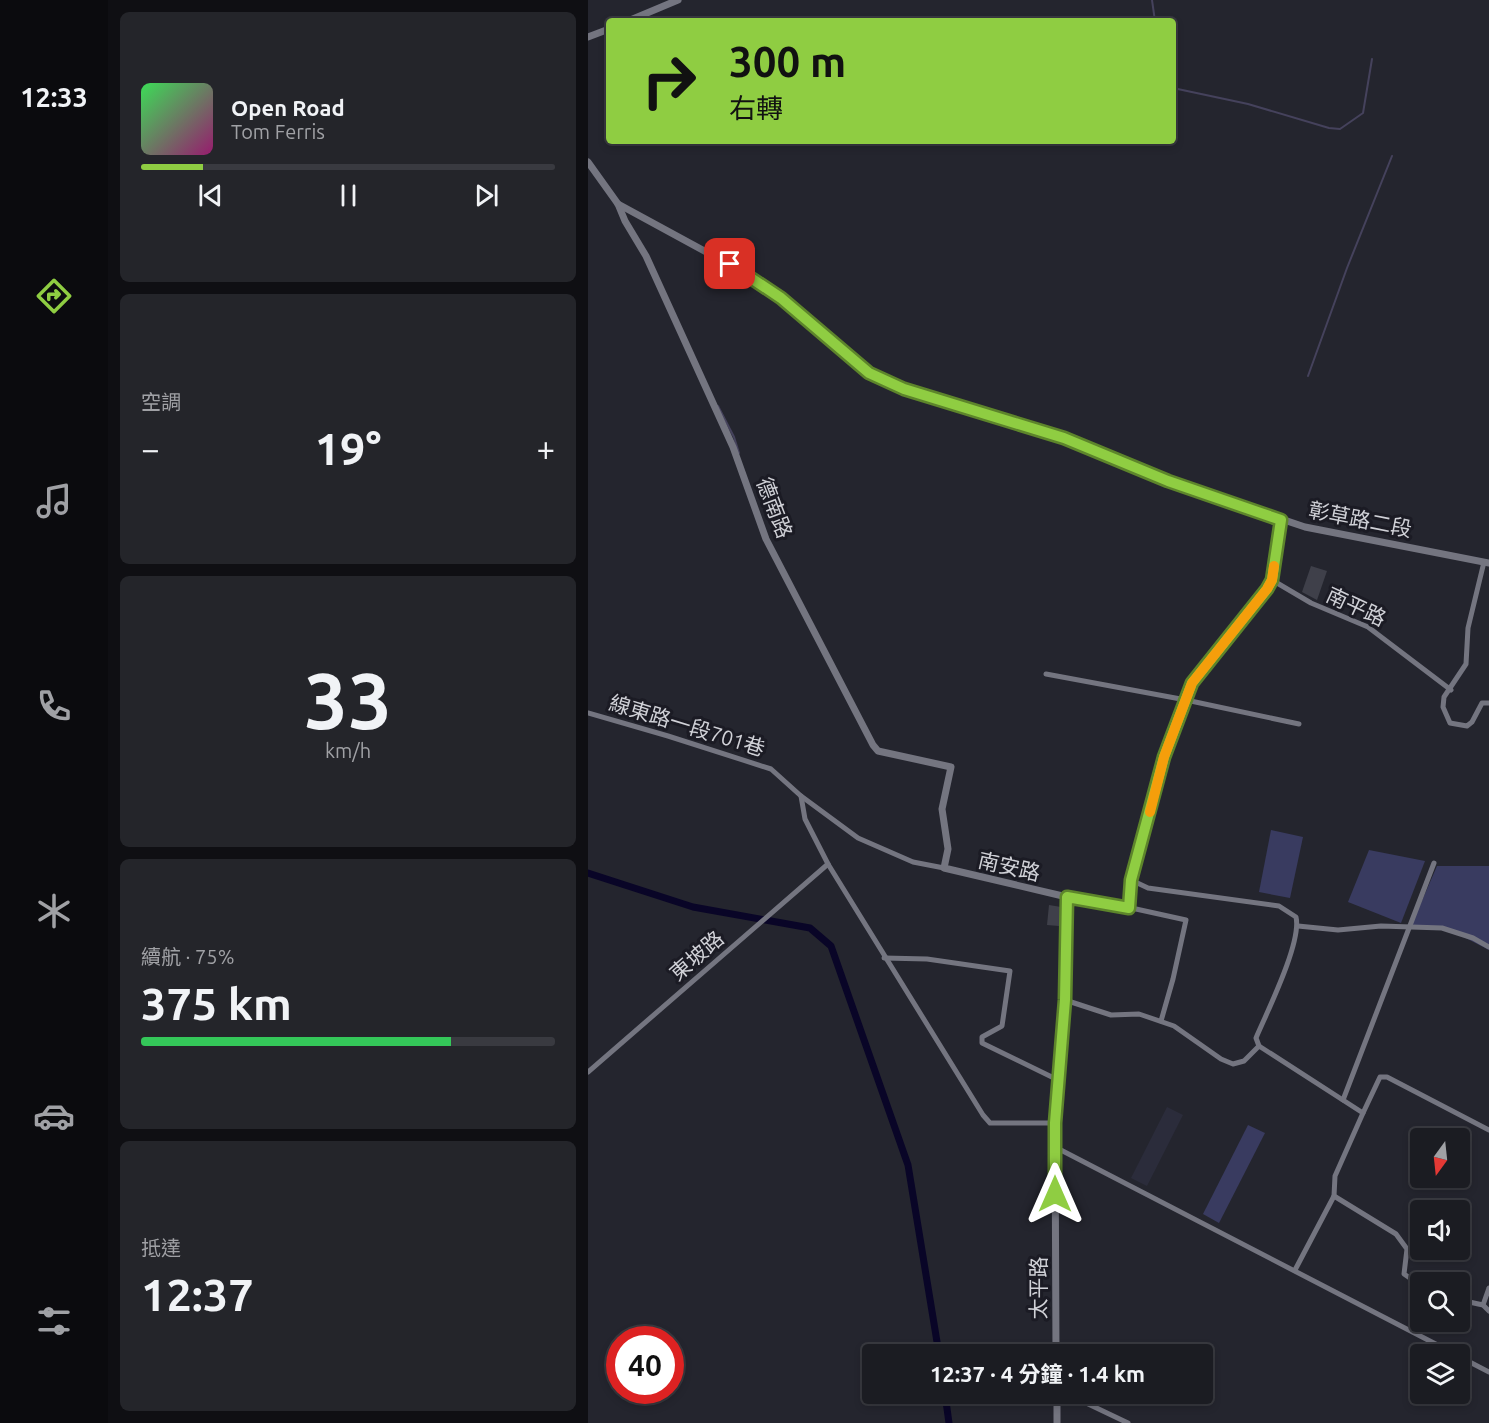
<!DOCTYPE html>
<html lang="zh-TW">
<head>
<meta charset="utf-8">
<style>
	:root { --surface:#1b1c22; --page:#24252a; --text:#f1f3f6; --muted:#a0a1a5; --line:#393a40; --accent:#8fcd42 }
	body { margin:0; font-family:Ubuntu,"Noto Sans TC",sans-serif; background:var(--page); color:var(--text); height:100vh; display:flex; flex-direction:column; font-size:22px; white-space:nowrap }
	* { box-sizing:border-box; margin:0 }
	p { font-size:20px; color:var(--muted) }
	.icon { flex:none; width:33px; height:33px; fill:none; stroke:currentColor; stroke-width:2; stroke-linecap:round; stroke-linejoin:round }
	.map { position:relative; flex:1; overflow:hidden }
	.sheet { display:flex; flex-direction:column; gap:12px; padding:12px; background:#0f0f13; width:480px }
	.sheet>* { flex:none }
	.hud { position:absolute; left:18px; top:18px; width:570px; height:126px; border-radius:6px; box-shadow:0 3px 9px #0003,0 0 0 2px var(--line); background:#8fcd42; color:#111; overflow:hidden }
	.needle { width:39px; rotate:195deg }
	.buttons { position:absolute; left:822px; top:1128px; display:grid; gap:12px }
	.buttons a { display:grid; place-items:center; width:60px; height:60px; border-radius:6px; background:var(--surface); box-shadow:0 3px 9px #0003,0 0 0 2px var(--line); font-size:30px }
	.speed { position:absolute; left:18px; top:1326px; display:flex; gap:12px; font-size:30px; font-weight:700; text-align:center }
	.speed>* { display:grid; place-content:center; width:78px; height:78px; border-radius:50%; background:var(--surface); box-shadow:0 3px 9px #0003,0 0 0 2px var(--line); line-height:1 }
	.speed .limit { border:9px solid #d22; background:#fff; color:#111 }
	.pin { position:absolute; display:grid; place-items:center; width:51px; height:51px; color:#fff; margin:-26px; border-radius:12px; box-shadow:0 3px 9px #0006 }
	.me { position:absolute; width:66px; margin:-33px; rotate:0deg; stroke-linejoin:round; filter:drop-shadow(0 0 4px #0008) }
	.turn { display:flex; align-items:center; gap:21px; height:126px; padding:0 24px; font-size:27px }
	.turn .icon { width:78px; height:78px; stroke-width:2.5 }
	.turn b { display:block; font-size:42px; line-height:51px }
	.big { font-size:45px; font-weight:700; line-height:1.1 }
	.sheet .card { flex:1; display:flex; flex-direction:column; justify-content:center; gap:9px; min-width:0; padding:0 21px; border-radius:9px; background:var(--page) }
	.sheet .dial { align-items:center; gap:0 }
	.dial b { font-size:78px; line-height:1 }
	.song { display:flex; align-items:center; gap:18px }
	.cover { width:72px; height:72px; border-radius:9px; background:linear-gradient(135deg,hsl(130 70% 55%),hsl(320 70% 35%)) }
	.played { height:6px; border-radius:3px; background:linear-gradient(90deg,var(--accent) 15%,var(--line) 15%) }
	.keys { display:flex; justify-content:space-around; direction:ltr }
	.heat { display:flex; justify-content:space-between; align-items:center; font-size:33px; direction:ltr }
	.charge { height:9px; border-radius:4px; background:linear-gradient(90deg,#34c759 75%,var(--line) 0) }
	.trip { position:absolute; left:274px; top:1344px; width:351px; height:60px; border-radius:6px; background:var(--surface); box-shadow:0 3px 9px #0003,0 0 0 2px var(--line); font-weight:700; line-height:60px; text-align:center }
	main { display:flex; flex:1; min-height:0 }
	.dock { display:flex; flex-direction:column; width:108px; justify-content:space-around; align-items:center; background:#0b0b0e; color:var(--muted) }
	.dock .icon { width:42px; height:42px }
	.dock .on { color:var(--accent) }
	.dock b { font-size:27px; color:var(--text) }
	.map>svg:first-child { display:block }
	.built { fill:#2b2c3b }
	.green { fill:#393b60 }
	.lines { fill:none; stroke-linecap:round; stroke-linejoin:round }
	.stream { stroke:#45425c; stroke-width:2 }
	.canal { stroke:#090527; stroke-width:7 }
	.building { fill:#3f404a }
	.minor { stroke:#747580; stroke-width:5 }
	.tertiary { stroke:#747580; stroke-width:7 }
	.route-casing { stroke:#5d852b; stroke-width:15 }
	.route { stroke:#8fcd42; stroke-width:10 }
	.slow { stroke:#f59e0b; stroke-width:10 }
	.labels { text-anchor:middle; stroke-width:6; stroke-linejoin:round; paint-order:stroke }
	.street-label { font-size:21px; fill:#d0d1d7; stroke:#1b1b24 }
</style>
</head>
<body>
<main>
<nav class="dock">
<b>12:33</b>
<svg class="icon on" aria-label="directions" viewBox="0 0 24 24"><path d="M12 3l9 9-9 9-9-9zM9 14v-3h6M13 9l2 2-2 2"/></svg>
<svg class="icon" aria-label="music" viewBox="0 0 24 24"><path d="M9 18V5l10-2v13"/><circle cx="6" cy="18" r="3"/><circle cx="16" cy="16" r="3"/></svg>
<svg class="icon" aria-label="phone" viewBox="0 0 24 24"><path d="M5 4h4l2 5-3 2q2 4 5 5l2-3 5 2v4C11 20 4 13 5 4z"/></svg>
<svg class="icon" aria-label="climate" viewBox="0 0 24 24"><path d="M12 3v18M4 7l16 10M4 17L20 7"/></svg>
<svg class="icon" aria-label="car" viewBox="0 0 24 24"><path d="M5 17H2v-5l4-1 3-4h7l3 4 3 1v5h-3M9 17h6M6 11h13"/><circle cx="7" cy="17" r="2"/><circle cx="17" cy="17" r="2"/></svg>
<svg class="icon" aria-label="filters" viewBox="0 0 24 24"><path d="M4 7h16M4 17h16"/><circle cx="9" cy="7" r="2"/><circle cx="15" cy="17" r="2"/></svg>
</nav>
<section class="sheet">
<div class="card">
<div class="song"><i class="cover"></i><div><b>Open Road</b><p>Tom Ferris</p></div></div>
<div class="played"></div>
<div class="keys"><svg class="icon" aria-label="previous" viewBox="0 0 24 24"><path d="M18 5L8 12l10 7zM5 5v14"/></svg><svg class="icon" aria-label="pause" viewBox="0 0 24 24"><path d="M8 5v14M16 5v14"/></svg><svg class="icon" aria-label="next" viewBox="0 0 24 24"><path d="M6 5l10 7-10 7zM19 5v14"/></svg></div>
</div>
<div class="card"><p>空調</p>
<div class="heat"><a>−</a><b class="big">19°</b><a>+</a></div>
</div>
<div class="card dial"><b>33</b><p>km/h</p></div>
<div class="card"><p>續航 · 75%</p><b class="big">375 km</b><div class="charge"></div></div>
<div class="card"><p>抵達</p><b class="big">12:37</b></div>
</section>
<div class="map">
<svg width="901" height="1423" viewBox="0 0 901 1423">
	<rect width="100%" height="100%" fill="#24252e"/>
	<polygon class="built" points="579,1107 595,1115 559,1186 543,1178"/>
	<g class="green">
		<polygon points="683,830 715,837 702,898 671,892"/>
		<polygon points="781,850 837,861 813,923 760,902"/>
		<polygon points="849,866 901,866 901,950 864,931 823,926"/>
		<polygon points="660,1125 677,1133 631,1223 615,1214"/>
	</g>
	<g class="lines">
		<g class="stream">
			<polyline points="564,0 567,21"/>
			<polyline points="585,88 660,104 741,128 752,129 775,113 784,59"/>
			<polyline points="720,376 759,268 804,156"/>
			<polyline points="130,406 146,437 151,453"/>
		</g>
		<g class="canal">
			<polyline points="0,873 105,907 222,928 243,946 320,1165 351,1354"/>
			<polyline points="357,1394 361,1423"/>
		</g>
	</g>
	<g class="building">
		<polygon points="723,566 739,571 729,600 714,592"/>
		<polygon points="461,905 473,907 471,926 459,925"/>
	</g>
	<g class="lines">
		<g class="minor">
			<polyline points="896,562 880,628 878,664 856,697 855,707 862,723 879,726 884,722 894,703 901,703"/>
			<polyline points="684,580 723,603 780,627 863,690"/>
			<polyline points="458,674 598,700 711,724"/>
			<polyline points="0,713 80,736 183,769 213,796 270,838 325,862 356,868"/>
			<polyline points="213,796 217,819 240,864 395,1115 402,1123 467,1123"/>
			<path d="M543,880L560,888L691,906L708,917C714,942 679,1012 668,1038L671,1046"/>
			<polyline points="479,897 548,909 598,920 585,979 573,1021"/>
			<polyline points="541,908 543,880 576,757 604,683 679,589 684,580 693,520"/>
			<polyline points="710,926 750,930 793,926 854,928 885,938 901,947"/>
			<polyline points="296,958 339,959 422,971 414,1026 394,1037 394,1043 470,1080"/>
			<polyline points="477,1000 523,1015 551,1014 586,1026 633,1059 645,1064 656,1061 671,1046 775,1113 747,1176 746,1196 707,1270"/>
			<polyline points="0,1072 240,864"/>
			<polyline points="755,1100 846,863"/>
			<polyline points="775,1113 792,1077 799,1077 901,1130"/>
			<polyline points="467,1147 867,1354"/>
			<polyline points="746,1196 808,1234 819,1249 816,1274 832,1285"/>
			<polyline points="872,1300 895,1305 901,1311"/>
			<polyline points="895,1305 901,1288"/>
			<polyline points="872,1357 901,1372"/>
			<polyline points="469,1403 496,1402 540,1423"/>
		</g>
		<g class="tertiary">
			<polyline points="40,21 90,0"/>
			<polyline points="0,37 21,29"/>
			<polyline points="0,162 30,204 37,221 58,256 145,447 178,539 285,745 290,751 363,767 354,809 360,849 356,868 479,897 477,1000 467,1123 468,1354"/>
			<polyline points="30,204 155,272 193,298 281,373 316,389 476,438 580,481 717,527 901,563"/>
			<polyline points="469,1394 469,1423"/>
		</g>
	</g>
	<g class="lines">
		<defs>
			<polyline id="route" points="142,264 193,298 281,373 316,389 476,438 580,481 693,520 684,580 679,589 604,683 576,757 543,880 541,908 479,897 477,1000 467,1123 467,1194"/>
		</defs>
		<use href="#route" class="route-casing"/>
		<use href="#route" class="route"/>
		<polyline class="slow" points="562,812 576,757 604,683 679,589 684,580 686,566"/>
	</g>
	<g class="labels">
		<g class="street-label">
			<text transform="translate(186 508) rotate(69)" y="7">德南路</text>
			<text transform="translate(772 520) rotate(11)" y="7">彰草路二段</text>
			<text transform="translate(768 607) rotate(25)" y="7">南平路</text>
			<text transform="translate(99 726) rotate(17)" y="7">線東路一段701巷</text>
			<text transform="translate(421 867) rotate(13)" y="7">南安路</text>
			<text transform="translate(109 956) rotate(-41)" y="7">東坡路</text>
			<text transform="translate(451 1288) rotate(-90)" y="7">太平路</text>
		</g>
	</g>
</svg>
<div class="buttons">
<a><svg class="needle" viewBox="-14 -14 28 28"><path d="M0-13l5 13h-10z" fill="#e53935"/><path d="M0 13l5-13h-10z" fill="#a0a1a5"/></svg></a>
<a><svg class="icon" aria-label="sound" viewBox="0 0 24 24"><path d="M4 9h4l5-4v14l-5-4H4zM17 9q2 3 0 6"/></svg></a>
<a><svg class="icon" aria-label="search" viewBox="0 0 24 24"><circle cx="10" cy="10" r="6"/><path d="M15 15l6 6"/></svg></a>
<a><svg class="icon" aria-label="layers" viewBox="0 0 24 24"><path d="M12 4l9 5-9 5-9-5zM3 14l9 5 9-5"/></svg></a>
</div>
<div class="speed"><div class="limit">40</div></div>
<div class="pin" style="left:142px;top:264px;background:#d93025"><svg class="icon" aria-label="arrive" viewBox="0 0 24 24"><path d="M6 21V4h12l-3 4 3 4H6"/></svg></div>
<svg class="me" style="left:467px;top:1194px" viewBox="-20 -20 40 40"><path d="M0-17L14 15 0 8-14 15z" fill="#8fcd42" stroke="#fff" stroke-width="4"/></svg>
<div class="trip">12:37 · 4 分鐘 · 1.4 km</div>
<div class="hud">
<div class="turn"><svg class="icon" aria-label="right" viewBox="0 0 24 24"><path d="M7 20v-9h11M14 6l5 5-5 5"/></svg><div><b>300 m</b>右轉</div></div>
</div>
</div>
</main>
</body>
</html>
